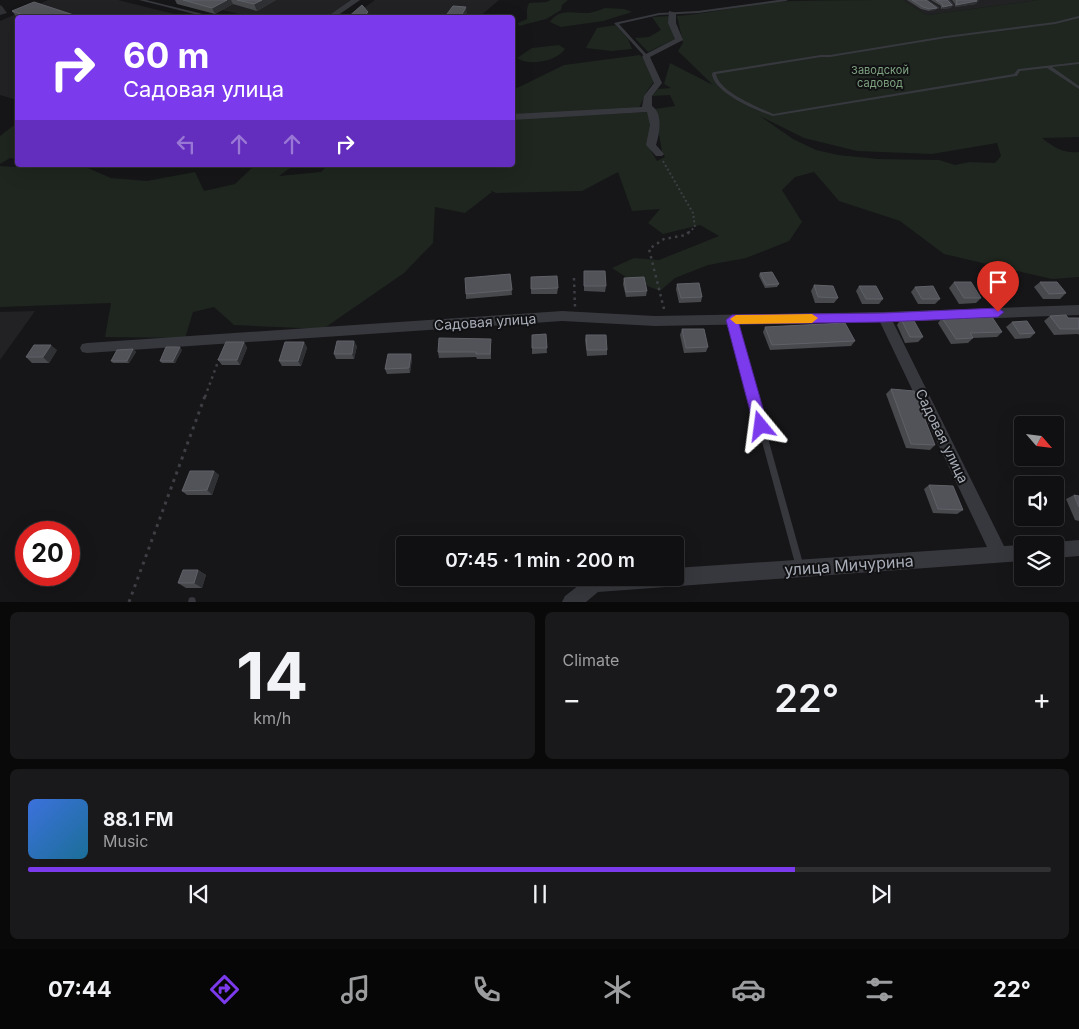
<!DOCTYPE html>
<html lang="en">
<head>
<meta charset="utf-8">
<style>
	:root { --surface:#101012; --page:#19191b; --text:#f1f3f6; --muted:#9c9d9f; --line:#303032; --accent:#7c3aed }
	body { margin:0; font-family:Inter,sans-serif; background:var(--page); color:var(--text); height:100vh; display:flex; flex-direction:column; font-size:19px; white-space:nowrap }
	* { box-sizing:border-box; margin:0 }
	p { font-size:16px; color:var(--muted) }
	.icon { flex:none; width:28px; height:28px; fill:none; stroke:currentColor; stroke-width:2; stroke-linecap:round; stroke-linejoin:round }
	.map { position:relative; height:602px; overflow:hidden }
	.sheet { display:flex; flex-direction:column; gap:10px; padding:10px; background:#09090a; flex:1 }
	.sheet>* { flex:none }
	.top-card { position:absolute; left:15px; top:15px; width:500px; height:152px; border-radius:5px; box-shadow:0 5px 20px #0002,0 0 0 1px var(--line); background:#7c3aed; color:#fff; overflow:hidden }
	.needle { width:32px; rotate:118deg }
	.fabs { position:absolute; left:1014px; top:416px; display:grid; gap:10px }
	.fabs a { display:grid; place-items:center; width:50px; height:50px; border-radius:5px; background:var(--surface); box-shadow:0 5px 20px #0002,0 0 0 1px var(--line); font-size:25px }
	.speed { position:absolute; left:15px; top:521px; display:flex; gap:10px; font-size:25px; font-weight:700; text-align:center }
	.speed>* { display:grid; place-content:center; width:65px; height:65px; border-radius:50%; background:var(--surface); box-shadow:0 5px 20px #0002,0 0 0 1px var(--line); line-height:1 }
	.speed .limit { border:8px solid #d22; background:#fff; color:#111 }
	.pin { position:absolute; display:grid; place-items:center; width:42px; height:42px; color:#fff; margin:-51px -21px; border-radius:50% 50% 50% 0; rotate:-45deg; box-shadow:0 0 5px #0007 }
	.pin .icon { rotate:45deg }
	.me { position:absolute; width:55px; margin:-28px; rotate:344deg; stroke-linejoin:round; filter:drop-shadow(0 0 4px #0008) }
	.turn { display:flex; align-items:center; gap:18px; height:105px; padding:0 25px; font-size:22px }
	.turn .icon { width:65px; height:65px; stroke-width:2.5 }
	.turn b { display:block; font-size:35px; line-height:42px }
	.lanes { display:flex; align-items:center; height:48px; padding:0 25px; background:#0003; justify-content:center; gap:25px; direction:ltr }
	.lanes .off { opacity:.35 }
	.big { font-size:38px; font-weight:600; line-height:1.1 }
	.sheet .card { flex:1; display:flex; flex-direction:column; justify-content:center; gap:8px; min-width:0; padding:0 18px; border-radius:8px; background:var(--page) }
	.sheet .dial { align-items:center; gap:0 }
	.dial b { font-size:65px; line-height:1 }
	.song { display:flex; align-items:center; gap:15px }
	.cover { width:60px; height:60px; border-radius:8px; background:linear-gradient(135deg,hsl(220 70% 55%),hsl(200 70% 35%)) }
	.played { height:5px; border-radius:2px; background:linear-gradient(90deg,var(--accent) 75%,var(--line) 75%) }
	.keys { display:flex; justify-content:space-around; direction:ltr }
	.heat { display:flex; justify-content:space-between; align-items:center; font-size:28px; direction:ltr }
	.sheet .tiles { flex:1; display:grid; gap:10px; grid-template-columns:1fr 1fr }
	.card:last-child { grid-column:span 2 }
	.trip { position:absolute; left:396px; top:536px; width:288px; height:50px; border-radius:5px; background:var(--surface); box-shadow:0 5px 20px #0002,0 0 0 1px var(--line); font-weight:600; line-height:50px; text-align:center }
	.tabs { display:flex; height:80px; justify-content:space-around; align-items:center; background:#060607; color:var(--muted) }
	.tabs .icon { width:35px; height:35px }
	.tabs .current { color:var(--accent) }
	.tabs b { font-size:22px; color:var(--text) }
	.map>svg:first-child { display:block }
	.built { fill:#222225 }
	.green { fill:#1e261f; fill-rule:evenodd }
	.lines { fill:none; stroke-linecap:round; stroke-linejoin:round }
	.path-far2 { stroke:#3d3f44; stroke-width:2; stroke-dasharray:2 2.5; stroke-linecap:butt }
	.path-far1 { stroke:#3d3f44; stroke-width:2.5; stroke-dasharray:2.5 4; stroke-linecap:butt }
	.path { stroke:#3d3f44; stroke-width:3; stroke-dasharray:3 5; stroke-linecap:butt }
	.lane { fill:#37383d; fill-rule:evenodd }
	.street { fill:#37383d; fill-rule:evenodd }
	.wall { fill:#47494d }
	.shaded-wall { fill:#2f3033 }
	.building { fill:#525359; stroke:#5f6168 }
	.route { fill:#7c3aed; stroke:#51269a }
	.slow { fill:#f59e0b }
	.labels { text-anchor:middle; stroke-width:4; stroke-linejoin:round; paint-order:stroke }
	.far-park-label { font-size:11px; fill:#7fa381; stroke:#111113 }
	.street-label { font-size:14px; fill:#a8adb8; stroke:#111113 }
	.near-street-label { font-size:16px; fill:#a8adb8; stroke:#111113 }
</style>
</head>
<body>
<div class="map">
<svg width="1079" height="602" viewBox="0 0 1079 602">
	<rect width="100%" height="100%" fill="#161618"/>
	<g class="built">
		<polygon points="48,0 118,0 186,17 18,18 17,100 0,95 0,21"/>
		<polygon points="179,0 351,0 325,18 252,17"/>
		<polygon points="375,0 499,0 479,17 350,18"/>
		<polygon points="903,0 1038,0 927,15"/>
		<polygon points="35,311 0,360 0,312"/>
	</g>
	<g class="green">
		<polygon points="551,0 568,0 562,5 561,10 546,19 519,26 518,23 527,19 527,9 529,3 546,2"/>
		<path d="M903,0L927,15L1038,0H1079V137L1042,138C1053,147 1065,154 1079,152V277L1052,279L944,254L900,221L839,201L814,172L795,177L782,190L802,222L789,241L746,258L708,265L675,278L660,291L626,277L612,268L634,258L659,260L719,236L700,225L663,234L648,223L660,209L632,211L618,172L582,191L496,193L490,190L492,192L465,213L435,207L433,243L404,273L323,329L234,325L214,307L193,312L185,338L105,337L111,303L0,307V166L32,168L81,165L111,178L147,181L195,172L204,191L235,184L255,165H294L279,176L321,172L326,167L321,165H512L513,119L648,112L654,135L647,144L657,161L665,157L662,152L655,109L675,106L670,95L652,96L658,89L671,88L664,84L670,63L713,85L678,51L683,43L677,16C715,13 752,3 791,1C828,0 866,0 903,0ZM760,116L804,138L857,151L932,154L997,143L1001,156L995,163L969,162L955,165L939,160L878,159L838,155L816,150L793,139Z"/>
		<path d="M605,8L624,9L632,12L603,21L561,27L550,22C560,7 574,14 589,13C594,12 600,10 605,8Z"/>
		<polygon points="669,16 675,39 648,52 635,38 649,37 661,30 652,17"/>
		<polygon points="616,25 628,39 632,49 611,51 586,48 597,28"/>
		<path d="M559,45L565,49C557,61 529,67 517,58L532,48Z"/>
		<polygon points="640,55 649,65 655,80 647,91 639,108 513,116 513,90 564,65"/>
		<polygon points="17,123 17,159 10,158 0,164 0,136"/>
	</g>
	<g class="lines">
		<polyline class="path-far2" points="663,161 693,213 695,227 687,234"/>
		<g class="path-far1">
			<polyline points="574,278 575,307"/>
			<polyline points="664,309 649,249 664,239 686,235 689,232"/>
			<polyline points="205,397 219,359"/>
		</g>
		<polyline class="path" points="129,602 205,396"/>
		<g class="lane">
			<polygon points="139,0 146,0 219,18 210,18"/>
			<polygon points="778,0 788,0 786,1 698,13 659,15 619,24 647,55 647,57 645,57 614,23 659,13 698,11"/>
			<polygon points="924,0 928,0 940,8 937,9"/>
			<polygon points="946,0 950,0 954,5 953,6 951,6"/>
			<polygon points="974,0 978,0 979,1 977,2"/>
			<path d="M1079,16V18L1055,24L946,38L830,57H821L716,74C719,92 758,107 773,114L1014,74L1018,69H1019L1079,62V64L1052,67L1079,86V89L1047,68L1020,71L1017,76H1016L773,116C757,111 712,92 712,73L714,72L821,55H830L946,36L1055,22Z"/>
			<polygon points="732,317 734,318 735,320 804,567 803,570 800,571 797,570 796,567 729,320 730,318"/>
			<polygon points="192,597 195,598 196,602 188,602 189,598"/>
		</g>
		<g class="street">
			<polygon points="351,0 360,0 334,18 325,18"/>
			<path d="M669,11L676,13V23L683,40L650,57L662,83L652,96V106C663,113 660,133 656,145L664,154L662,156H656L646,145L650,125L647,112L512,120V114L642,107L644,96L654,83L642,56L675,39L668,23Z"/>
			<polygon points="1079,305 1079,315 893,322 1004,546 1022,545 1023,545 1022,561 598,592 586,602 562,602 565,596 588,578 675,578 675,568 987,547 880,322 655,326 562,321 87,353 82,352 80,348 82,344 87,343 562,311 655,316 884,312"/>
			<polygon points="1079,540 1079,556 1055,558 1055,545 1049,545 1055,542"/>
		</g>
	</g>
	<g class="wall">
		<polygon points="175,0 276,0 257,11 233,4 215,14 177,4"/>
		<polygon points="907,0 926,0 937,8 935,10 929,11 921,9"/>
		<polygon points="931,0 947,0 952,5 951,8 941,9 941,6"/>
		<polygon points="952,0 975,0 977,1 976,4 955,7 955,4"/>
		<polygon points="12,11 83,18 18,18 18,19"/>
		<polygon points="584,271 606,286 605,292 584,291"/>
		<polygon points="760,273 779,284 777,287 765,288 759,276"/>
		<polygon points="510,274 512,295 466,299 466,294"/>
		<polygon points="531,277 558,288 557,294 531,294"/>
		<polygon points="624,278 647,291 646,296 626,297 623,284"/>
		<polygon points="954,282 981,298 976,303 959,304 949,288"/>
		<polygon points="1040,282 1066,293 1060,299 1043,299 1034,287"/>
		<polygon points="677,284 702,297 701,302 679,303 676,289"/>
		<polygon points="814,285 838,298 834,303 815,303 811,291"/>
		<polygon points="859,286 883,299 879,304 862,304 856,291"/>
		<polygon points="915,287 940,299 935,304 918,304 911,292"/>
		<polygon points="1050,316 1068,318 1079,318 1079,335 1078,334 1054,335 1044,321"/>
		<polygon points="942,318 1002,332 997,337 973,338 968,343 951,344 938,323"/>
		<polygon points="901,319 923,337 918,342 905,343 897,325"/>
		<polygon points="1012,322 1035,333 1030,338 1015,339 1006,327"/>
		<polygon points="765,327 855,341 851,346 770,350 763,332"/>
		<polygon points="682,329 708,347 706,352 684,353 680,335"/>
		<polygon points="546,334 547,353 532,354 532,335"/>
		<polygon points="586,335 607,350 607,355 587,356 585,340"/>
		<polygon points="244,342 247,348 240,365 222,365 218,360"/>
		<polygon points="304,342 307,348 301,366 282,366 279,361"/>
		<polygon points="491,344 491,359 477,359 476,357 439,358 438,352"/>
		<polygon points="357,346 354,359 336,359 334,354"/>
		<polygon points="133,349 136,352 129,363 113,363 111,361"/>
		<polygon points="57,350 49,363 32,363 26,357"/>
		<polygon points="182,350 175,363 162,363 160,361"/>
		<polygon points="411,354 412,359 410,373 387,374 385,369"/>
		<polygon points="891,389 935,445 930,450 906,448 886,394"/>
		<polygon points="214,471 219,475 212,495 187,495 182,491"/>
		<polygon points="929,485 963,510 957,514 933,513 924,489"/>
		<polygon points="1020,490 1022,491 1022,514 1020,514 1013,495"/>
		<polygon points="1074,495 1079,496 1079,521 1075,520 1066,499"/>
		<polygon points="198,570 206,575 202,588 186,588 178,583"/>
	</g>
	<g class="shaded-wall">
		<polygon points="227,0 231,0 233,4 215,14 212,8"/>
		<polygon points="262,0 276,0 257,11 254,4"/>
		<polygon points="977,1 976,4 955,7 956,5"/>
		<polygon points="1,5 7,13 0,15 0,6"/>
		<polygon points="952,5 951,8 941,9 943,7"/>
		<polygon points="466,7 467,15 465,18 460,18"/>
		<polygon points="937,8 935,10 929,11 930,9"/>
		<polygon points="368,12 369,18 362,18"/>
		<polygon points="354,341 357,346 354,359 352,354"/>
		<polygon points="244,342 247,348 240,365 237,360"/>
		<polygon points="304,342 307,348 301,366 298,361"/>
		<polygon points="51,345 57,350 49,363 43,357"/>
		<polygon points="180,347 182,350 175,363 173,361"/>
		<polygon points="133,349 136,352 129,363 127,361"/>
		<polygon points="411,354 412,359 410,373 409,368"/>
		<polygon points="214,471 219,475 212,495 207,490"/>
		<polygon points="198,570 206,575 202,588 194,583"/>
	</g>
	<g class="building">
		<polygon points="183,0 227,0 212,8"/>
		<polygon points="237,0 262,0 254,4"/>
		<polygon points="912,0 926,0 937,8 930,9 923,7"/>
		<polygon points="936,0 947,0 952,5 943,7 942,4"/>
		<polygon points="956,0 975,0 977,1 956,5 957,1"/>
		<polygon points="34,2 83,18 32,18 12,11"/>
		<polygon points="362,5 368,12 362,18 347,18"/>
		<polygon points="453,6 466,7 460,18 444,18"/>
		<polygon points="584,271 605,271 606,286 584,286"/>
		<polygon points="772,272 779,284 766,285 760,273"/>
		<polygon points="510,274 512,290 466,294 465,278"/>
		<polygon points="557,276 558,288 531,289 531,277"/>
		<polygon points="644,277 647,291 626,292 624,278"/>
		<polygon points="954,282 971,282 981,298 964,298"/>
		<polygon points="1040,282 1057,282 1066,293 1049,294"/>
		<polygon points="699,283 702,297 681,298 677,284"/>
		<polygon points="814,285 833,286 838,298 818,297"/>
		<polygon points="859,286 876,286 883,299 866,299"/>
		<polygon points="933,286 940,299 922,299 915,287"/>
		<polygon points="1066,315 1068,318 1079,318 1079,329 1060,329 1050,316"/>
		<polygon points="960,317 961,319 992,317 1002,332 970,333 973,338 956,339 942,318"/>
		<polygon points="901,319 913,319 923,337 910,337"/>
		<polygon points="1027,321 1035,333 1020,334 1012,322"/>
		<polygon points="845,323 855,341 772,345 765,327"/>
		<polygon points="682,329 704,329 708,347 686,348"/>
		<polygon points="546,334 547,348 532,348 532,335"/>
		<polygon points="586,335 606,335 607,350 587,350"/>
		<polygon points="439,338 491,339 490,354 476,354 476,352 438,352"/>
		<polygon points="337,341 354,341 352,354 334,354"/>
		<polygon points="226,342 244,342 237,360 218,360"/>
		<polygon points="285,342 304,342 298,361 279,361"/>
		<polygon points="34,345 51,345 43,357 26,357"/>
		<polygon points="166,347 180,347 173,361 160,361"/>
		<polygon points="133,349 127,361 111,361 117,350"/>
		<polygon points="388,354 411,354 409,368 385,369"/>
		<polygon points="891,389 914,391 935,445 911,444"/>
		<polygon points="190,471 214,471 207,490 182,491"/>
		<polygon points="929,485 953,486 963,510 938,509"/>
		<polygon points="1020,490 1022,491 1022,497"/>
		<polygon points="1074,495 1079,496 1079,507"/>
		<polygon points="183,570 198,570 194,583 178,583"/>
	</g>
	<polygon class="route" points="998,308 1004,312 998,317 884,322 739,324 768,426 766,431 761,433 756,431 754,426 726,320 732,315 884,313"/>
	<polygon class="slow" points="812,314 818,318 812,323 736,324 730,319 736,315"/>
	<g class="labels">
		<g class="far-park-label">
			<text x="880" y="74">Заводской<tspan x="880" dy="13">садовод</tspan></text>
		</g>
		<g class="street-label">
			<text transform="translate(485 322) rotate(-4)" y="5">Садовая улица</text>
			<text transform="translate(942 436) rotate(64)" y="5">Садовая улица</text>
		</g>
		<g class="near-street-label">
			<text transform="translate(849 565) rotate(-4)" y="6">улица Мичурина</text>
		</g>
	</g>
</svg>
<div class="fabs">
<a><svg class="needle" viewBox="-14 -14 28 28"><path d="M0-13l5 13h-10z" fill="#e53935"/><path d="M0 13l5-13h-10z" fill="#9c9d9f"/></svg></a>
<a><svg class="icon" aria-label="sound" viewBox="0 0 24 24"><path d="M4 9h4l5-4v14l-5-4H4zM17 9q2 3 0 6"/></svg></a>
<a><svg class="icon" aria-label="layers" viewBox="0 0 24 24"><path d="M12 4l9 5-9 5-9-5zM3 14l9 5 9-5"/></svg></a>
</div>
<div class="speed"><div class="limit">20</div></div>
<div class="pin" style="left:998px;top:312px;background:#d93025"><svg class="icon" aria-label="arrive" viewBox="0 0 24 24"><path d="M6 21V4h12l-3 4 3 4H6"/></svg></div>
<svg class="me" style="left:761px;top:426px" viewBox="-20 -20 40 40"><path d="M0-17L14 15 0 8-14 15z" fill="#7c3aed" stroke="#fff" stroke-width="4"/></svg>
<div class="trip">07:45 · 1 min · 200 m</div>
<div class="top-card">
<div class="turn"><svg class="icon" aria-label="right" viewBox="0 0 24 24"><path d="M7 20v-9h11M14 6l5 5-5 5"/></svg><div><b>60 m</b>Садовая улица</div></div>
<div class="lanes"><svg class="icon off" aria-label="left" viewBox="0 0 24 24"><path d="M17 20v-9H6M10 6l-5 5 5 5"/></svg><svg class="icon off" aria-label="ahead" viewBox="0 0 24 24"><path d="M12 20V5M6 11l6-6 6 6"/></svg><svg class="icon off" aria-label="ahead" viewBox="0 0 24 24"><path d="M12 20V5M6 11l6-6 6 6"/></svg><svg class="icon" aria-label="right" viewBox="0 0 24 24"><path d="M7 20v-9h11M14 6l5 5-5 5"/></svg></div>
</div>
</div>
<section class="sheet">
<div class="tiles">
<div class="card dial"><b>14</b><p>km/h</p></div>
<div class="card"><p>Climate</p>
<div class="heat"><a>−</a><b class="big">22°</b><a>+</a></div>
</div>
<div class="card">
<div class="song"><i class="cover"></i><div><b>88.1 FM</b><p>Music</p></div></div>
<div class="played"></div>
<div class="keys"><svg class="icon" aria-label="previous" viewBox="0 0 24 24"><path d="M18 5L8 12l10 7zM5 5v14"/></svg><svg class="icon" aria-label="pause" viewBox="0 0 24 24"><path d="M8 5v14M16 5v14"/></svg><svg class="icon" aria-label="next" viewBox="0 0 24 24"><path d="M6 5l10 7-10 7zM19 5v14"/></svg></div>
</div>
</div>
</section>
<nav class="tabs">
<b>07:44</b>
<svg class="icon current" aria-label="directions" viewBox="0 0 24 24"><path d="M12 3l9 9-9 9-9-9zM9 14v-3h6M13 9l2 2-2 2"/></svg>
<svg class="icon" aria-label="music" viewBox="0 0 24 24"><path d="M9 18V5l10-2v13"/><circle cx="6" cy="18" r="3"/><circle cx="16" cy="16" r="3"/></svg>
<svg class="icon" aria-label="phone" viewBox="0 0 24 24"><path d="M5 4h4l2 5-3 2q2 4 5 5l2-3 5 2v4C11 20 4 13 5 4z"/></svg>
<svg class="icon" aria-label="climate" viewBox="0 0 24 24"><path d="M12 3v18M4 7l16 10M4 17L20 7"/></svg>
<svg class="icon" aria-label="car" viewBox="0 0 24 24"><path d="M5 17H2v-5l4-1 3-4h7l3 4 3 1v5h-3M9 17h6M6 11h13"/><circle cx="7" cy="17" r="2"/><circle cx="17" cy="17" r="2"/></svg>
<svg class="icon" aria-label="filters" viewBox="0 0 24 24"><path d="M4 7h16M4 17h16"/><circle cx="9" cy="7" r="2"/><circle cx="15" cy="17" r="2"/></svg>
<b>22°</b>
</nav>
</body>
</html>
